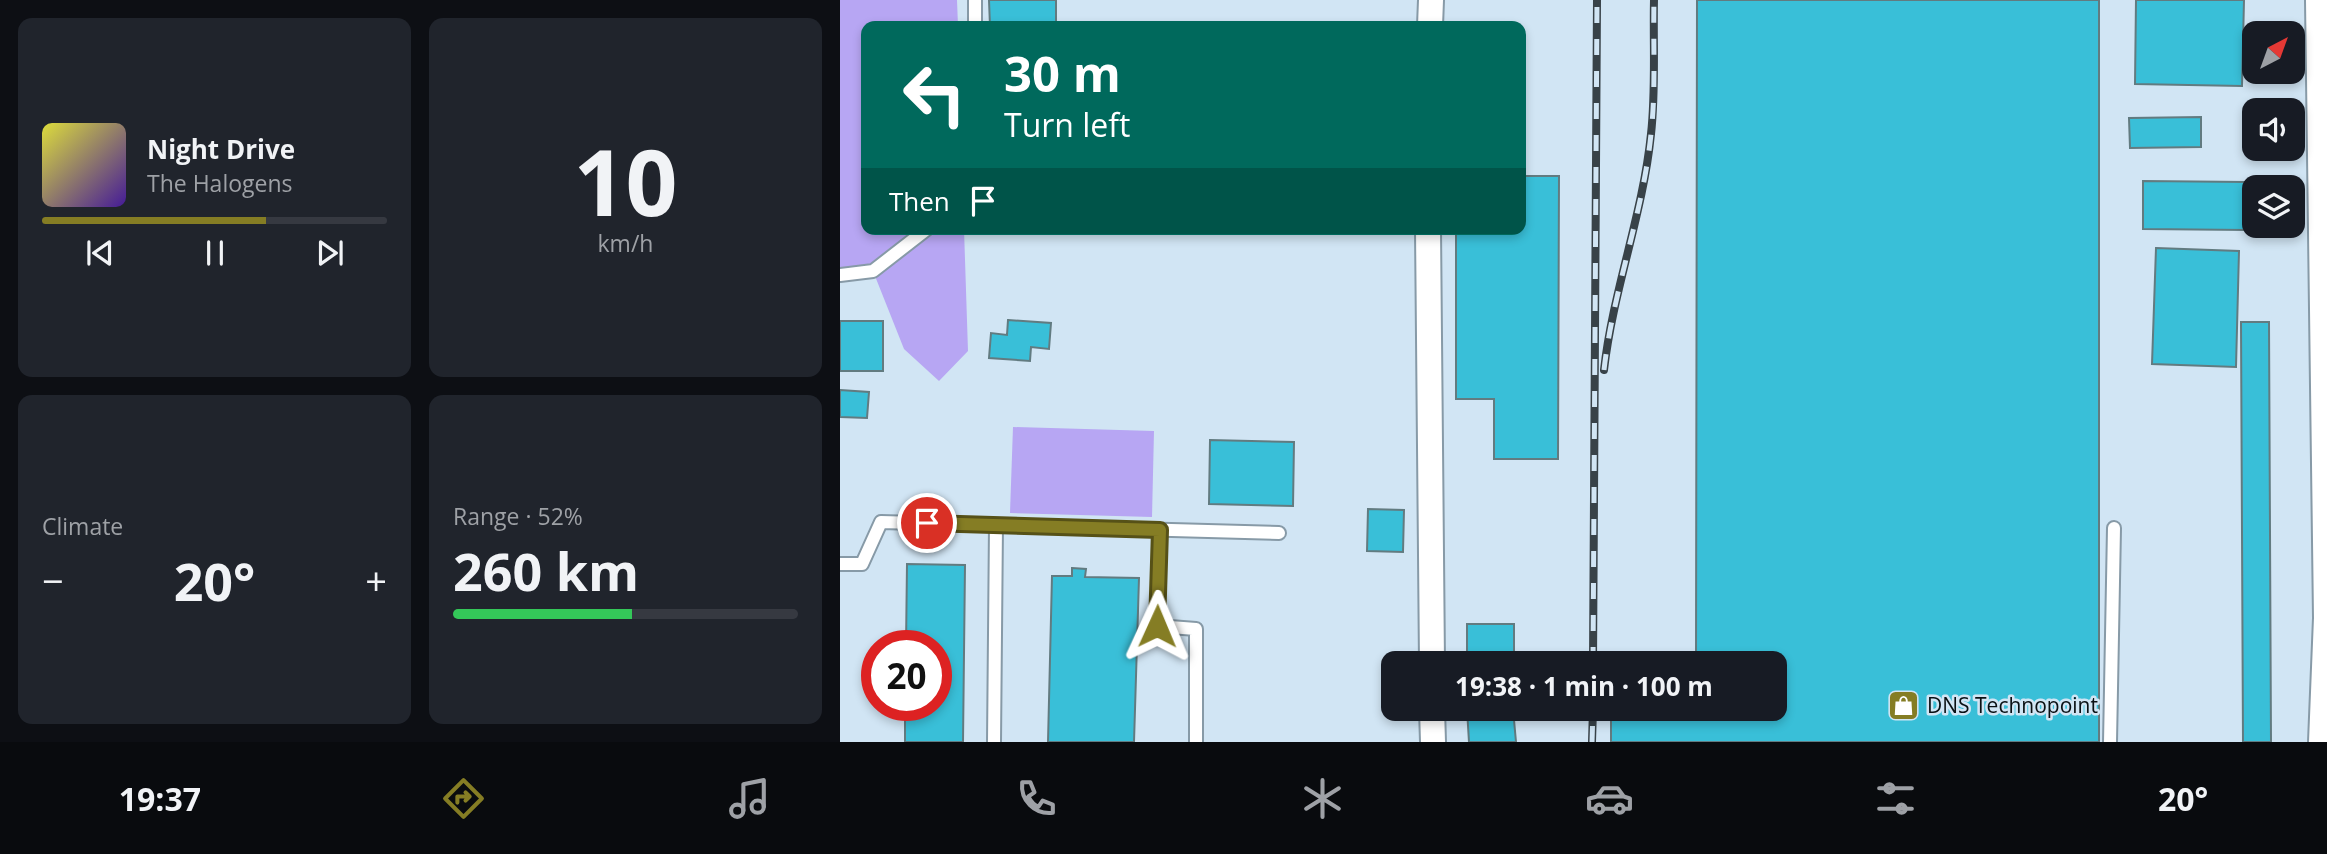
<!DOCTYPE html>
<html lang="en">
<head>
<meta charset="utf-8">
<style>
	:root { --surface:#171b24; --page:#20242c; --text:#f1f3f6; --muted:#9ea1a6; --line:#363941; --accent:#857d24 }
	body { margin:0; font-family:"Open Sans",sans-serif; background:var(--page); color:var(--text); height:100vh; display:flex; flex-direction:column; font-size:26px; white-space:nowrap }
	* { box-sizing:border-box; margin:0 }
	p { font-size:23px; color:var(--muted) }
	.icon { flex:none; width:38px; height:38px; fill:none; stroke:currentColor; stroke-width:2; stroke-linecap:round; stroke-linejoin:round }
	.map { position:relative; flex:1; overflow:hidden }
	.sheet { display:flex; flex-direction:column; gap:18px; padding:18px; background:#0d0f14; width:840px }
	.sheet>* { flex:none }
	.top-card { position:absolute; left:21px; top:21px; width:665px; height:214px; border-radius:14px; box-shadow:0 4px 10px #0003; background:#00695c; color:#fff; overflow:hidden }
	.needle { width:46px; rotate:41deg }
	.fabs { position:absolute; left:1402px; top:21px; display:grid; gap:14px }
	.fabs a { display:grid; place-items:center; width:63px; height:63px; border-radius:14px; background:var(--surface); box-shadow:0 4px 10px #0003; font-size:35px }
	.speed { position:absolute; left:21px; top:630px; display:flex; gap:14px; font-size:35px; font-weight:700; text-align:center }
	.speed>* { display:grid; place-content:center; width:91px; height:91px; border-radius:50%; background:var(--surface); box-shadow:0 4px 10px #0003; line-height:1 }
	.speed .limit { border:10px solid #d22; background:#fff; color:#111 }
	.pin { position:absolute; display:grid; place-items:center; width:60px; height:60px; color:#fff; margin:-30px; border:4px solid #fff; border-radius:50%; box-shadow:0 2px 7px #0007 }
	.me { position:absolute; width:77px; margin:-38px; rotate:1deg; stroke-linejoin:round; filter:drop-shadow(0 0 5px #0008) }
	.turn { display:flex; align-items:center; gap:24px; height:147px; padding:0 28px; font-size:32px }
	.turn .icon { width:91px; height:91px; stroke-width:2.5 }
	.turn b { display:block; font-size:49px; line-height:60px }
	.then { display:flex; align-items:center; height:66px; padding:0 28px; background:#0003; gap:14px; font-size:26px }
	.big { font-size:52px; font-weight:700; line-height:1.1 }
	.sheet .widget { flex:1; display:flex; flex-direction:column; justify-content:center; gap:10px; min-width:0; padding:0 24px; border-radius:14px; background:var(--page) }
	.sheet .dial { align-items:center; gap:0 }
	.dial b { font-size:91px; line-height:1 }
	.song { display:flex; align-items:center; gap:21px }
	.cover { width:84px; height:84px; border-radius:10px; background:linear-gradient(135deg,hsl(60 70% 55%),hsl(260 70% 35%)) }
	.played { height:7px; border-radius:4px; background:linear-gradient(90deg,var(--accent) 65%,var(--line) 65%) }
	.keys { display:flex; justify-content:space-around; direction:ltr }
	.heat { display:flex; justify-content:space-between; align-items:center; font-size:38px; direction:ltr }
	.charge { height:10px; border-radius:5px; background:linear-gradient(90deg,#34c759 52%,var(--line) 0) }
	.sheet .tiles { flex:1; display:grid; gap:18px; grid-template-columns:repeat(2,1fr) }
	.trip { position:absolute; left:541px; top:651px; width:406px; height:70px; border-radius:14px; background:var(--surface); box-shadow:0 4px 10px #0003; font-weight:700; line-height:70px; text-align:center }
	.dock { display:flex; height:112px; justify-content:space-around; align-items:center; background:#090b0e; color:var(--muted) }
	.dock .icon { width:49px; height:49px }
	.dock .active { color:var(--accent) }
	.dock b { font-size:32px; color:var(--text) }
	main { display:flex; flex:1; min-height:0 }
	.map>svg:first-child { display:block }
	.green { fill:#b7a6f3 }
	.building { fill:#39bfd8; stroke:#627b80; stroke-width:2 }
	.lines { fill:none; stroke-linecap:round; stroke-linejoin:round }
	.service-casing { stroke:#879aa7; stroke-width:16 }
	.minor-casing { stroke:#879aa7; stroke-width:28 }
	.service { stroke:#fff; stroke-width:12 }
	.minor { stroke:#fff; stroke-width:24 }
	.rail-casing { stroke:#384248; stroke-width:8 }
	.rail { stroke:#d1e5f4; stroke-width:5; stroke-dasharray:16; stroke-linecap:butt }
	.route-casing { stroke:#565117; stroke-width:18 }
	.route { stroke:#857d24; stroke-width:12 }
	.labels { text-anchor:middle; stroke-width:5; stroke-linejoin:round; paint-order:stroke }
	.poi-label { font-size:21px; fill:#091014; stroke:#d1e5f4; text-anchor:start }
</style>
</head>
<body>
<main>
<section class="sheet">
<div class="tiles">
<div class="widget">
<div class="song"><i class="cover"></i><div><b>Night Drive</b><p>The Halogens</p></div></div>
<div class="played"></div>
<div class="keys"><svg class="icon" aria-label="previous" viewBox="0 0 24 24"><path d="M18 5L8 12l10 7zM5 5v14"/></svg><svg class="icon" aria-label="pause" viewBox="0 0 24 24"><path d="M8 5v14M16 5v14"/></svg><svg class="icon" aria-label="next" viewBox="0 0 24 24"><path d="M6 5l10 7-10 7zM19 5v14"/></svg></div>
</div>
<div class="widget dial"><b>10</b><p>km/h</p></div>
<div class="widget"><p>Climate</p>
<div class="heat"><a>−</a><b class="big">20°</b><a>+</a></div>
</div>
<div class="widget"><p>Range · 52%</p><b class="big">260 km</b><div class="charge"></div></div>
</div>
</section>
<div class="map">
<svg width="1487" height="742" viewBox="0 0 1487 742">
	<rect width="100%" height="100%" fill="#d1e5f4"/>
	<g class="green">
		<polygon points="0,0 117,0 118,26 26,26 26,229 124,229 128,351 99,381 64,349 33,271 0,271"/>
		<polygon points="173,427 314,431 312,517 170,513"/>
	</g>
	<g class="building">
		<polygon points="149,0 216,0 216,26 150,26"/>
		<polygon points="857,0 1259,0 1259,742 771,742 771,709 934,709 934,663 771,663 856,663"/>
		<polygon points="1296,0 1404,0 1402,86 1295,84"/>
		<polygon points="1361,117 1361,147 1290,148 1289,118"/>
		<polygon points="681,176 719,176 718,459 654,459 654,399 616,399 616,229 681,229"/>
		<polygon points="1303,181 1406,182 1406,230 1303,229"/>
		<polygon points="1316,248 1399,251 1396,367 1312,364"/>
		<polygon points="168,320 211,323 209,349 191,347 190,361 149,358 151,333 167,335"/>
		<rect x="0" y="321" width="43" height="50"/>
		<polygon points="1401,322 1429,322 1431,742 1403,742"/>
		<polygon points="0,390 29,392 27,418 0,417"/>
		<polygon points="370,440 454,442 453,506 369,504"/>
		<polygon points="528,509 564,510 563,552 527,551"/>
		<polygon points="67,564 125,565 123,742 65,742 65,705 96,705 96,646 66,646"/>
		<polygon points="232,568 246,569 245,577 299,578 294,742 208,742 212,576 232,576"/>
		<rect x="627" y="624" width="47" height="39"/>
		<polygon points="627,709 673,709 676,742 629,742"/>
	</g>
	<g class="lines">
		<defs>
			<g id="service">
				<polyline points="135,0 135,26"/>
				<polyline points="0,275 33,271 87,229"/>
				<polyline points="320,530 317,626 356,629 356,742"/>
				<polyline points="0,564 22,564 41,522 439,533"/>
				<polyline points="154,742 156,525"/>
				<polyline points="1270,742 1274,528"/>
			</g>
			<g id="minor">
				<polyline points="1478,0 1486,618 1481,742"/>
				<polyline points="590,26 591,0"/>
				<polyline points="588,229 592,663"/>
				<polyline points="592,709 593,742"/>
			</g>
		</defs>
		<use href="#service" class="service-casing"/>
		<use href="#minor" class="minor-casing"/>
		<use href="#service" class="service"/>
		<use href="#minor" class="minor"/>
		<defs>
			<g id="rail">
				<path d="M764,370C773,290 803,214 811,134C816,90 813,44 814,0"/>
				<polyline points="753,663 757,0"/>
				<polyline points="752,742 753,709"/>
			</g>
		</defs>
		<use href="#rail" class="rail-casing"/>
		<use href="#rail" class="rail"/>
	</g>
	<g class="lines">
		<defs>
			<polyline id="route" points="87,523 320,530 317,626"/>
		</defs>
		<use href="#route" class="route-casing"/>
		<use href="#route" class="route"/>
	</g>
	<defs>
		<symbol id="shop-square" viewBox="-11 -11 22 22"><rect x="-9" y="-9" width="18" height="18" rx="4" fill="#857d24" stroke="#d1e5f4"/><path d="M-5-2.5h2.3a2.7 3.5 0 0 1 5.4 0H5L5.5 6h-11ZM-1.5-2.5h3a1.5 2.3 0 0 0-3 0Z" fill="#fff"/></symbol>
	</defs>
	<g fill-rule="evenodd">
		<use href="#shop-square" x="1046" y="688" width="35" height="35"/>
	</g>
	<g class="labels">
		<g class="poi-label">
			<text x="1087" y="713">DNS Technopoint</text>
		</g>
	</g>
</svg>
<div class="fabs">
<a><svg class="needle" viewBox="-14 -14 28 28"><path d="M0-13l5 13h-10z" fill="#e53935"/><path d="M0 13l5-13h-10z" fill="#9ea1a6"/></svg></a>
<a><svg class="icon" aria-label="sound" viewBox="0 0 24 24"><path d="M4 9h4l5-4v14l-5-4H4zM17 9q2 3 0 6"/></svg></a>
<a><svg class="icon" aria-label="layers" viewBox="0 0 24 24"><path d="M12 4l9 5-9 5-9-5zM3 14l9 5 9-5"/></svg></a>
</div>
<div class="speed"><div class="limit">20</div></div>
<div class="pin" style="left:87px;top:523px;background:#d93025"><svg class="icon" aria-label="arrive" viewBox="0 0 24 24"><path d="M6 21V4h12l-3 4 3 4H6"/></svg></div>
<svg class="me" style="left:317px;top:626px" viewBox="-20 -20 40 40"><path d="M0-17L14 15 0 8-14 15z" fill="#857d24" stroke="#fff" stroke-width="4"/></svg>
<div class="trip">19:38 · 1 min · 100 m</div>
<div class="top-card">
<div class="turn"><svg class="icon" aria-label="left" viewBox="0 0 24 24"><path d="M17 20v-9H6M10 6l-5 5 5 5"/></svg><div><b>30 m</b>Turn left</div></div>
<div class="then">Then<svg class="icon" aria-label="arrive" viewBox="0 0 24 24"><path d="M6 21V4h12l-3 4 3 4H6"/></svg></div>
</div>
</div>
</main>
<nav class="dock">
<b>19:37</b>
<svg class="icon active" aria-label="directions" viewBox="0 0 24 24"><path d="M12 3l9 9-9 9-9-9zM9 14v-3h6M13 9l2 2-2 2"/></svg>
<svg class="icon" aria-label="music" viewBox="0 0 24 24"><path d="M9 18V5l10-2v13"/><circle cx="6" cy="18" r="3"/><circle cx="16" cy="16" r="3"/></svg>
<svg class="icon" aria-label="phone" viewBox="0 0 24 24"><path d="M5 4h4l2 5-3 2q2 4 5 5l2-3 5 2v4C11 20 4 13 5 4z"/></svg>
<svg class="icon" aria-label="climate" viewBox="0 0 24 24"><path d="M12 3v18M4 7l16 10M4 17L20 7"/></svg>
<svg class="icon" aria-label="car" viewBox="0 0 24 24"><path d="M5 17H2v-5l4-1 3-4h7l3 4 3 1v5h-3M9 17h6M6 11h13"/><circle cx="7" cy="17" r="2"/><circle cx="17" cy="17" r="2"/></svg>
<svg class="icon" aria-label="filters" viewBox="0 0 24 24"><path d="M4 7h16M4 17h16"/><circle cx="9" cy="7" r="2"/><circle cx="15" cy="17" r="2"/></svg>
<b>20°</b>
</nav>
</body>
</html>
